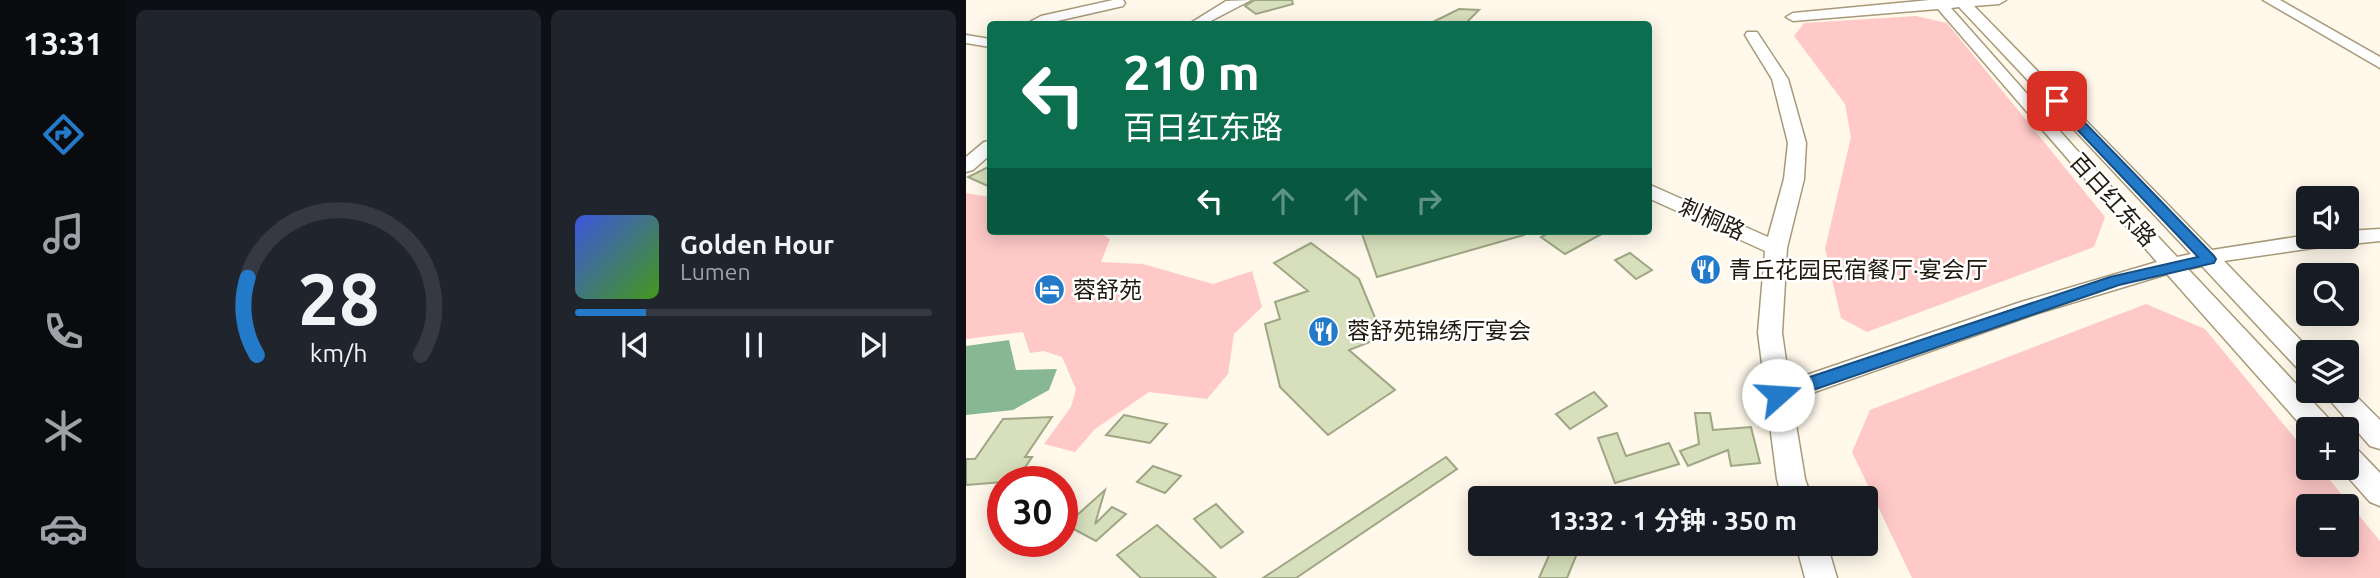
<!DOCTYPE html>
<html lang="zh">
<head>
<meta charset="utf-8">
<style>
	:root { --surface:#171b24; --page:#20242c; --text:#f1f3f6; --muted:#9ea1a6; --line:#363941; --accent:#237ac8 }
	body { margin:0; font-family:Ubuntu,"Noto Sans SC",sans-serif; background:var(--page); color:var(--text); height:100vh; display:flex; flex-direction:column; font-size:26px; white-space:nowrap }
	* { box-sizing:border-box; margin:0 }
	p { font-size:23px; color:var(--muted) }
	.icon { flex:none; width:38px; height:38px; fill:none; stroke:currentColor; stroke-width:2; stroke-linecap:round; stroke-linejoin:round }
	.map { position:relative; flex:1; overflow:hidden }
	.drawer { display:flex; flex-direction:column; gap:10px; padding:10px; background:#0d0f14; width:840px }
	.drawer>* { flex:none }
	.guide { position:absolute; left:21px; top:21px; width:665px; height:214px; border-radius:7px; box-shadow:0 4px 18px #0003; background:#0b6e4f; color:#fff; overflow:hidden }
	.fabs { position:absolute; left:1330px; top:186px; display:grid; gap:14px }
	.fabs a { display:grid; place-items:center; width:63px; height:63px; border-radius:7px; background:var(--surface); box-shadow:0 4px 18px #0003; font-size:35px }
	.speed { position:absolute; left:21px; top:466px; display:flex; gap:14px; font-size:35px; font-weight:700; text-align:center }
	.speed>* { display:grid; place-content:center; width:91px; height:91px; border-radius:50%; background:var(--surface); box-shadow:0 4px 18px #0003; line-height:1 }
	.speed .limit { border:10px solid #d22; background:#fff; color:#111 }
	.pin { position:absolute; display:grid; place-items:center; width:60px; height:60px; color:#fff; margin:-30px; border-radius:14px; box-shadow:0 4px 10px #0006 }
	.me { position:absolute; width:77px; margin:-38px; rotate:71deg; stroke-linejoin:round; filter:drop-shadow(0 0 5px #0008) }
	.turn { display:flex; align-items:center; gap:24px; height:147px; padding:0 21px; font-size:32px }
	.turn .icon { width:91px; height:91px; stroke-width:2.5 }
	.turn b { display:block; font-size:49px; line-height:60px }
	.lanes { display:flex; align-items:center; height:66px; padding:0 21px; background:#0003; justify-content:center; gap:35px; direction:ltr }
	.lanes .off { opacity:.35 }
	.drawer .card { flex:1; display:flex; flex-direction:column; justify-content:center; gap:10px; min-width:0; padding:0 24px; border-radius:10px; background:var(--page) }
	.drawer .dial { align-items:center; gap:0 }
	.dial svg { height:182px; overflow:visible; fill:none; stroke:var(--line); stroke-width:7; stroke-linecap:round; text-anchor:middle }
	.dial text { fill:var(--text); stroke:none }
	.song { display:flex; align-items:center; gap:21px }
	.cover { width:84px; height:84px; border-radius:10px; background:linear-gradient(135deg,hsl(230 70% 55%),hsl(100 70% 35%)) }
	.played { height:7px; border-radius:4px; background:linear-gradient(90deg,var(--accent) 20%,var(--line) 20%) }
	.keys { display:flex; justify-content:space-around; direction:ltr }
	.drawer .tiles { flex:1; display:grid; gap:10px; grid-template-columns:repeat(2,1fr) }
	.trip { position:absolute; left:502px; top:486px; width:410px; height:70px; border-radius:7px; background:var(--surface); box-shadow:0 4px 18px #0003; font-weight:700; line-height:70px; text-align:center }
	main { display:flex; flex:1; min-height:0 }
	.tabs { display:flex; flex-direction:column; width:126px; justify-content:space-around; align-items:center; background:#090b0e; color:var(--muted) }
	.tabs .icon { width:49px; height:49px }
	.tabs .current { color:var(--accent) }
	.tabs b { font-size:32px; color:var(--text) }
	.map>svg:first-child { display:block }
	.green { fill:#fec9c7; fill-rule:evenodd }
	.water { fill:#88b893 }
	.building { fill:#d7dfbc; stroke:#9ea684; stroke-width:2 }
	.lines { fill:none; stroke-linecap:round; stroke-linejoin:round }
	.minor-casing { stroke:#a89979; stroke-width:3 }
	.minor { fill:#fff; fill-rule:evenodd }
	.route { fill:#237ac8; stroke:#174f82; stroke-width:2 }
	.labels { text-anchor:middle; stroke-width:5; stroke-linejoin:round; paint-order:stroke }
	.street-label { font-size:23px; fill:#211b0f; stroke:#fff }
	.poi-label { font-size:23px; fill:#211b0f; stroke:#fff; text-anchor:start }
</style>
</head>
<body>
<main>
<nav class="tabs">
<b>13:31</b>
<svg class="icon current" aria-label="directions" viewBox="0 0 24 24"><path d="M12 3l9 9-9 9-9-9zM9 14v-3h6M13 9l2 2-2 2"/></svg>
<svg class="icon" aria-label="music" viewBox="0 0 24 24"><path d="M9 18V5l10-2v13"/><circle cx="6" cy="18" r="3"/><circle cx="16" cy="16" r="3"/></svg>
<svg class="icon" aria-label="phone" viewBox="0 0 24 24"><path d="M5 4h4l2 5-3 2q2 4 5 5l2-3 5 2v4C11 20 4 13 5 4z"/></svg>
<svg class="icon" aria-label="climate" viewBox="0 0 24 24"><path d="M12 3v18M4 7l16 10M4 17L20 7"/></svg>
<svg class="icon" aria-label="car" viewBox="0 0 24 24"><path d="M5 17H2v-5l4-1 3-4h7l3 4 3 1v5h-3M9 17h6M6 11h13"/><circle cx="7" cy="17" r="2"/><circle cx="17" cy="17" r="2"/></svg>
</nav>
<section class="drawer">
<div class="tiles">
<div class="card dial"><svg viewBox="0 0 100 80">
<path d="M14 69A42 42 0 1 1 86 69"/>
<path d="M14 69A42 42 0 0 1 10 35" stroke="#237ac8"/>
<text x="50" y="56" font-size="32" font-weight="700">28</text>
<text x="50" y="72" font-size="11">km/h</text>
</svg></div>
<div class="card">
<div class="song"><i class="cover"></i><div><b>Golden Hour</b><p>Lumen</p></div></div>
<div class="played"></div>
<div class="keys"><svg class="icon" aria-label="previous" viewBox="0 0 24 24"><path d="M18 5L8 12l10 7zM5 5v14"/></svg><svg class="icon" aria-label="pause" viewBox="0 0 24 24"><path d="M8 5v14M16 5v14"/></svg><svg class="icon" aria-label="next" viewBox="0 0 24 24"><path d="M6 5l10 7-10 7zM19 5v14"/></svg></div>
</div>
</div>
</section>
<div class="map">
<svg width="1414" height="578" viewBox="0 0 1414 578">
	<rect width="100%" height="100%" fill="#fff8eb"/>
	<g class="green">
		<polygon points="950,16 981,23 1139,217 1128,247 901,332 875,318 859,249 885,137 879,104 828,36 838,23"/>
		<polygon points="0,193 24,197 24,231 131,231 144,239 135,262 177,264 247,284 286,271 296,307 268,334 262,374 241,399 183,392 129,429 109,452 78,444 105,407 110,389 96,357 78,351 64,353 57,332 0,339"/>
		<path d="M1180,304L1239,329L1342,454V467H1353L1414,541V578H946L886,452L904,410ZM1342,506H1381V544H1342Z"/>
	</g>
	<polygon class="water" points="43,340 50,370 91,369 83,390 47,410 0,415 0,346"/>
	<g class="building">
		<polygon points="289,0 326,0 327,4 290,14 279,6"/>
		<polygon points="493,9 513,10 499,24 463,24"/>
		<polygon points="24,166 24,187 2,177"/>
		<polygon points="395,231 558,231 558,235 411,277"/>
		<polygon points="586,231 641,231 599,254 575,237"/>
		<polygon points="345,243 393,279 417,337 383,350 429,390 362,435 314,387 299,324 314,319 309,302 342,291 308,263"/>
		<polygon points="664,253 686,270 670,279 649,260"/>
		<polygon points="628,392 641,406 604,429 590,414"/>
		<polygon points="729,413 744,413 747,430 785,427 794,463 765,466 762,450 722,466 714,451 733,444"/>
		<polygon points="158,415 201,424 184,443 140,435"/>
		<polygon points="86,417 59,457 66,457 50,481 0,485 0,459 9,459 37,419"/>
		<polygon points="651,433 660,456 703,443 713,464 649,483 632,438"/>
		<polygon points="480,457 491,469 330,578 297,578"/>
		<polygon points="187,466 215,476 199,493 171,482"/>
		<polygon points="139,490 129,524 146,507 160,514 130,541 100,525"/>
		<polygon points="250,504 277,532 255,548 228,519"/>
		<polygon points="191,525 250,578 175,578 151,555"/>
		<polygon points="588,544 615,544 601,578 573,578"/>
	</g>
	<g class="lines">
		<defs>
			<g id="minor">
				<polygon points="147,0 157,0 159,3 157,6 78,24 60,24 75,16"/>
				<polygon points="285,0 239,24 223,24 260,1"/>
				<path d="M964,0H1040L1033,4L1008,6L1246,250L1342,235L1381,236V231L1414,229V241L1347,248L1258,261L1346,352H1342V372L1333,370L1236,266L1222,269L1365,421L1369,429H1342V433L1201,274L1072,313L826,400L839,479L846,499H816L811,479L792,333L799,251L682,198V184L802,237L818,179L822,143L806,79L779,35L781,32H791L822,79L840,143L838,179L821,248L816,333L823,381L1055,302L1191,262L972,9L827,21L820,17L827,13ZM993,7L1225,254L1211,257L1108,147L985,8Z"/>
				<polygon points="1297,0 1314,0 1414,57 1414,68"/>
				<polygon points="0,35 24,39 24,47 0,43"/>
				<polygon points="24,141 24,155 7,170 0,172 0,157 18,142"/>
				<polygon points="1381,387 1414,420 1414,449 1404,446 1355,390 1381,390"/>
				<polygon points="1381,445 1391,449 1414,473 1414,506 1404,502 1373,467 1381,467"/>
				<polygon points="830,544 861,544 871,578 839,578"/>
			</g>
		</defs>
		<use href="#minor" class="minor-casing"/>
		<use href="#minor" class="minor"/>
	</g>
	<polygon class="route" points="1086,98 1095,98 1248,256 1250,259 1248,263 1153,285 818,400 805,400 802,395 805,390 1144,277 1232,257 1086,103"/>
	<defs>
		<symbol id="restaurant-disc" viewBox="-11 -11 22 22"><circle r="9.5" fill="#237ac8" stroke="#fff"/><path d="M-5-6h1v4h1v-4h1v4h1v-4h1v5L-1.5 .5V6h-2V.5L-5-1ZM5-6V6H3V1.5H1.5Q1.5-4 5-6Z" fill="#fff"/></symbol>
		<symbol id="hotel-disc" viewBox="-11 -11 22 22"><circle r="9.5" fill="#237ac8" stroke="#fff"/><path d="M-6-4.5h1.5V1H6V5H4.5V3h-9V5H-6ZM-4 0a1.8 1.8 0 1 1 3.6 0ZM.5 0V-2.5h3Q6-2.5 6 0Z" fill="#fff"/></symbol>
	</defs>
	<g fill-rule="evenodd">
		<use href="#restaurant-disc" x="722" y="252" width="35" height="35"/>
		<use href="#hotel-disc" x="66" y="272" width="35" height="35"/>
		<use href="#restaurant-disc" x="340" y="314" width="35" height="35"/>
	</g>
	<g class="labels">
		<g class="street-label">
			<text transform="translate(1147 200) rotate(48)" y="8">百日红东路</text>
			<text transform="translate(746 219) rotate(24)" y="8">刺桐路</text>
		</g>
		<g class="poi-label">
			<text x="763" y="278">青丘花园民宿餐厅·宴会厅</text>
			<text x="107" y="298">蓉舒苑</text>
			<text x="381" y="339">蓉舒苑锦绣厅宴会</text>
		</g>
	</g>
</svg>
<div class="fabs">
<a><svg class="icon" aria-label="sound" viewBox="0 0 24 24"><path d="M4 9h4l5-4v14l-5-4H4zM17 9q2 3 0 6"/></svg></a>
<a><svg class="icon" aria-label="search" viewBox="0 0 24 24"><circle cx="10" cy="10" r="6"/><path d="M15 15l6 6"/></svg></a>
<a><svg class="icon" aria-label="layers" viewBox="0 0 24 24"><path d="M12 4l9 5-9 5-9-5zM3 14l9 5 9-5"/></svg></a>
<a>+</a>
<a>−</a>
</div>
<div class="speed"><div class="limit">30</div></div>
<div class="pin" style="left:1091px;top:101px;background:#d93025"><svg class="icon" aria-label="arrive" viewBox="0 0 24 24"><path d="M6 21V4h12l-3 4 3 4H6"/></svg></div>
<svg class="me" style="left:812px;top:395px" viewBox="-20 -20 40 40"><circle r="19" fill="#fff"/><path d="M0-13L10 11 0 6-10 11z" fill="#237ac8"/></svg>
<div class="trip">13:32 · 1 分钟 · 350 m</div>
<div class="guide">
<div class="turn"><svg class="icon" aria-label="left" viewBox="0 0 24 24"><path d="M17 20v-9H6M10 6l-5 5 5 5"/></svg><div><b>210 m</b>百日红东路</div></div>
<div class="lanes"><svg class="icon" aria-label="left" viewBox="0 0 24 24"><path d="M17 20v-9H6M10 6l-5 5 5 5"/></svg><svg class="icon off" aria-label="ahead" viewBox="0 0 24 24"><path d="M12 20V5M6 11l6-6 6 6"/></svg><svg class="icon off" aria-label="ahead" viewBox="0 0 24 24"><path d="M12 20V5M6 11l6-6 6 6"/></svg><svg class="icon off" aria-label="right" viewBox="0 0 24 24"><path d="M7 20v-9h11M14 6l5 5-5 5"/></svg></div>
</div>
</div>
</main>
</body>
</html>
